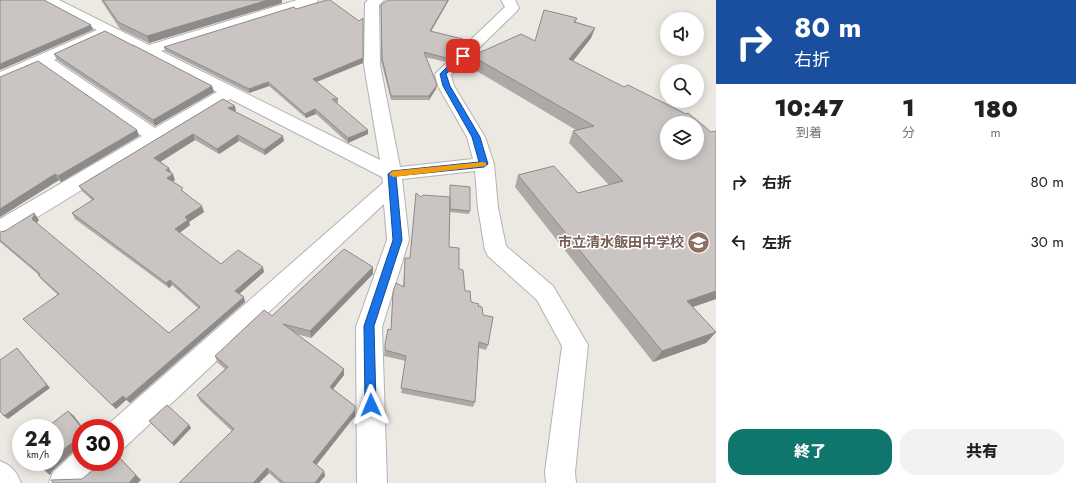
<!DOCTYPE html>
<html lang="ja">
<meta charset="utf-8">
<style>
:root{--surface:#fff;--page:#f2f2f2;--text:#202124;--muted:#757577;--accent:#0f766e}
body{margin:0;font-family:Jost,"Noto Sans JP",sans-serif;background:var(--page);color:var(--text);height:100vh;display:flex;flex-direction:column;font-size:15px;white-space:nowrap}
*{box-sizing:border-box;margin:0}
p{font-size:13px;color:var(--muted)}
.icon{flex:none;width:22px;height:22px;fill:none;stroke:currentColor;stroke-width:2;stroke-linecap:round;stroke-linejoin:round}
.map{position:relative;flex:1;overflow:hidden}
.panel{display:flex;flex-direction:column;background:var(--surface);width:360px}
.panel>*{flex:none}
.hud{background:#1a4fa0;color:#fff;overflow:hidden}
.tools{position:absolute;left:660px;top:12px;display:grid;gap:8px}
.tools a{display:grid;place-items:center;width:44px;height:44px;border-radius:50%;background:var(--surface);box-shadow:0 2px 10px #0003;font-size:20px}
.speed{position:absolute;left:12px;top:419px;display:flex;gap:8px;font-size:20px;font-weight:700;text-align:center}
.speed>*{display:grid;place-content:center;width:52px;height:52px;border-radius:50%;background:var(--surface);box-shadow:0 2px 10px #0003;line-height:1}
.speed small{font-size:10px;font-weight:400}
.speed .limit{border:6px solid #d22;background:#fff;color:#111}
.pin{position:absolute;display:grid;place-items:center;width:34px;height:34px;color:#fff;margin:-17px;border-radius:8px;box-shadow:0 2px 6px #0006}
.me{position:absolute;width:44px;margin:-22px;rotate:359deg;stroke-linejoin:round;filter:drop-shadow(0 0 3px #0008)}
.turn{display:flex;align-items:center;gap:14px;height:84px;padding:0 12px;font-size:18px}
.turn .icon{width:52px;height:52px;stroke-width:2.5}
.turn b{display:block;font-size:28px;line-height:34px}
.eta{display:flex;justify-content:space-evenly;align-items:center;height:68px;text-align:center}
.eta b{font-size:24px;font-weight:800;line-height:28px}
.cta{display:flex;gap:8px;margin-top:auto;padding:8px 12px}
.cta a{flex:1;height:46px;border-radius:16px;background:var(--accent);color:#fff;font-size:16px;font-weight:800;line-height:46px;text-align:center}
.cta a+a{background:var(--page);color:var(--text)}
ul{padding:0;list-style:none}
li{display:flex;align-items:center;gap:12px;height:60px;padding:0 12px}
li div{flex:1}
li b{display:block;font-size:15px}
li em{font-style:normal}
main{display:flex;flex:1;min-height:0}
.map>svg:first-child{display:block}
</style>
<main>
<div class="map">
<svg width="716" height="483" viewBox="0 0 716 483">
<rect width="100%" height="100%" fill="#ece8e2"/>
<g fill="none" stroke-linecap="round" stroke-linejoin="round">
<defs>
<path id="street" d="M42,0H59L149,45L297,0H318L316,3L161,51L380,160L364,65L365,3L368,0H384L379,5L380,65L400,167L473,159L467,137L438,86L435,74L505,7L501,0H515L519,8L517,11L451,75L454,86L485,137L494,164L498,208L506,246L553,286L588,345L575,472L576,483H546L545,472L562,346L537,300L488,256L485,250L478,208L475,171L402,179L409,240L382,327L387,483H357L356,327L387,240L384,204L125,447L115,452V428H104L105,427L383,183L382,177L230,99L8,235L0,237V219L142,136L41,65L0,83V72L97,30L44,3ZM108,35L217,92L155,128L54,60Z
M81,449V462H102L98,473L87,483H49L53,472L76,451Z"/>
<path id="secondary" d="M0,461C12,466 16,471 21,483H0Z"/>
</defs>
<use href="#street" stroke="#b0b4b7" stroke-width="2"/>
<use href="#secondary" stroke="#afb4b7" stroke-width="2"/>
<use href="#street" fill="#fff" fill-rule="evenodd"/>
<use href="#secondary" fill="#fff" fill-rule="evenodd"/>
</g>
<path fill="#aea9a7" d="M101,0H282V3L149,43L120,29Z
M381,5L431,32L462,42L446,62L425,57L436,89L429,100H391L381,61Z
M577,18L576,22L595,28L591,38L573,61L716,299L693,307L716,332L706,343L653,362L515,187L518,175L578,193L609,185L569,143L573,131L576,130L470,67L472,56L535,41Z
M133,46L212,86L214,92L155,126L57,60L54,54Z
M164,47L363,63L317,82L338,99V103H337L368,134L348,143L316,114L306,118L269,86L249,93L165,51Z
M0,77L139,136L61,182L59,180L0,217Z
M223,99L235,112L284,141L265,155L239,141L219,154L195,140L160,162L169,168L175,180L173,181L204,212L189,222L190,225L179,233L221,264L264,272L239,294L245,302L130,403L126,400L116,409L23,319L58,295L42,280L38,275H39L0,242V232L39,220L36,223L169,333L198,308L172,285L169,288L75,219L72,213L92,200L82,191L79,186Z
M450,185L470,211L469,214L450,212L449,247L459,269L465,291L471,302L478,306L483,315L488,345L486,350L478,348L475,402L473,407L401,393L406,361L384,356L385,344L391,330L403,287L405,258H410L421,197H450Z
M373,267V274L311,338L296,334L344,369V375L333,389L355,406V416L316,465L324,471L325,476L319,483H280L269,473L259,483H179L232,431L200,401L197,395L225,369L217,362L215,356L272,316Z
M68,411L74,416L83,428H81V459L76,455L77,449L75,450L52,471L50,475L44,470Z
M149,421L189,425L191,428L174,446Z"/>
<path fill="#8d8a88" d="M268,0H282V3L149,43L147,36Z
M448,0H449L429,35L430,31Z
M363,18V63L313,83V79Z
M91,25L93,30L0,70V64Z
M595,28L591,38L566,70L569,59Z
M463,39L462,42L446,62V58Z
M268,82L269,86L249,93V89Z
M437,85L436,89L429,100V96Z
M212,86L214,92L155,126L153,120Z
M235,106L236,111L229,114L228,108Z
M315,109L316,114L306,118L305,114Z
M137,130L139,136L61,182L58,176Z
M368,130V134L348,143V138Z
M193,134L195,140L157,164L154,158Z
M238,135L239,141L219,154L217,149Z
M283,136L284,141L265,155L264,150Z
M169,168L171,174L166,170Z
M55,174L59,180L0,217V209Z
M173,174L175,180L169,183L167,178Z
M202,206L204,212L189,222L190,225L177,235L175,229L185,217Z
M35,214L39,220L35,225L32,219Z
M263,267L264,272L237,296L235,291Z
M373,267V274L311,338L310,331Z
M170,280L172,285L169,288L166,283Z
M716,291V299L678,312L687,301Z
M244,297L245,302L130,403L126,399Z
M716,332L706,343L653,362L662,351Z
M17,348L50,388L8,419L4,416Z
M344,369V375L330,393V387Z
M123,396L126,400L116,409L112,405Z
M355,410V416L314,468L313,462Z
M68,411L74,416L83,428H82Z
M189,425L191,428L174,446L172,443Z
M74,442L80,448L75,450L52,471L50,475L44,470L45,466L50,462H55V457L69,445Z
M115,453L141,480L138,483H129Z
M267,468L269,473L259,483H253Z
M324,471L325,476L319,483H315Z"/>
<path fill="#cac5c2" stroke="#8d8a88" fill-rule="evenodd" d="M0,0H44L91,25L0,64Z
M103,0H268L147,36L118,22Z
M327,0H330L359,21L363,18V58L313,79L338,99H332L368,130L348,138L315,109L305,114L268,82L249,89L164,47L294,7L296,9Z
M388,0H448L430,31L463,39L446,58L424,52L437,85L429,96H391L382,58L381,5Z
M544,10L577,18L574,22L595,28L569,59L624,87L628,85L686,114L688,113L711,132L716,131V291L687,301L716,332L662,351L518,175L554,166L578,193L623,181L573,131L594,126L472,56L521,34L535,41ZM667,123H697V153H667Z
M105,31L134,46L133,45L212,86L153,120L54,54Z
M38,61L137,130L58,176L55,174L0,209V77Z
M223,99L235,106L228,108L283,136L264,150L238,135L217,149L193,134L154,158L169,168L166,170L173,174L167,178L183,188L181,190L202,206L185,217L188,220L175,229L221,264L238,250L263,267L235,291L244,297L126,399L123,396L112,405L23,319L59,294L38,275L40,274L0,240V232L5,231L34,213L35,214L32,219L169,333L200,307L170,280L166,283L72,213L94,199L79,186Z
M450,185L470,187V211L450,209Z
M416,193L421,197L423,195L450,197L449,247L459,248V269L463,270L465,291H470L471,302L479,304L478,306L482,307L483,315L493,317L488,345L479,342L475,402L401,388L406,356L385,350V344L388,329L391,330L393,292L396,283L404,287L405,258H410Z
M344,249L373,267L310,331L283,324L344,369L330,387L355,406V410L313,462L324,471L315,483H284L267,468L253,483H179L234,429L197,395L228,367L215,356L264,310L272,316Z
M17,348L47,385L4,416L0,411V360Z
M167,405L189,425L172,443L149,421Z
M68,411L82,428H81V456L76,455L77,444L74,442L69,445L55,457V428H46Z
M115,453L136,475L129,483H53L51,480L82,479L94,469L96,462H115Z
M38,462H50L45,466L44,470Z"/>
<path fill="#1a73e8" stroke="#114b97" d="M460,54L466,56L446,74L450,86L480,137L488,164L484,167L396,176L402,240L374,326L376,405L375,409L371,410L367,409L365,405L364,326L393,240L388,174L392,171L479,162L472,137L443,86L440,74Z"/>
<path fill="#f59e0b" d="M483,162L486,163V166L393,177L389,174L393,171Z"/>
<defs>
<symbol id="school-disc" viewBox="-11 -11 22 22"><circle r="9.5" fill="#8d6e63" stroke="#fff"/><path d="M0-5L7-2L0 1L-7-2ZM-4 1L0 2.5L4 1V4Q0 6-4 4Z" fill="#fff"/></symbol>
</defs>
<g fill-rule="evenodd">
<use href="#school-disc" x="686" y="230" width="25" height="25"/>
</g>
<g text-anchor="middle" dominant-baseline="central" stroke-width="3" stroke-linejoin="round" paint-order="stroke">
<g font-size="14" font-weight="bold" fill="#785e54" stroke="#fff" text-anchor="end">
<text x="684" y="242">市立清水飯田中学校</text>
</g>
</g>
</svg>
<div class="tools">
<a><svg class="icon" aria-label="sound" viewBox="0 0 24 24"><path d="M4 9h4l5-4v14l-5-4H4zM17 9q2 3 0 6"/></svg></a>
<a><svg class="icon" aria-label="search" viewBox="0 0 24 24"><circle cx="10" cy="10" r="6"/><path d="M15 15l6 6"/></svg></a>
<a><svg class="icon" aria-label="layers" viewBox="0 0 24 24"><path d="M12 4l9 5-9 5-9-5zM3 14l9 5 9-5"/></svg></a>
</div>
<div class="speed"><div>24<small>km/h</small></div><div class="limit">30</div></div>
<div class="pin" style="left:463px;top:56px;background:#d93025"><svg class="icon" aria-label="arrive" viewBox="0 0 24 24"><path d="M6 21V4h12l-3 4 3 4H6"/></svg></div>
<svg class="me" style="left:371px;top:405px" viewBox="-20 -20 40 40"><path d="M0-17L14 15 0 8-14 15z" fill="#1a73e8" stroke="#fff" stroke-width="4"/></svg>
</div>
<section class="panel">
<div class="hud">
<div class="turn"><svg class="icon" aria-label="right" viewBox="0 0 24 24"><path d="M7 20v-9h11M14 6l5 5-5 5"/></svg><div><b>80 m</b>右折</div></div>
</div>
<div class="eta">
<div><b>10:47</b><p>到着</p></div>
<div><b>1</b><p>分</p></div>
<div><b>180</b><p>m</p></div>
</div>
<ul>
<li><svg class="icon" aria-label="right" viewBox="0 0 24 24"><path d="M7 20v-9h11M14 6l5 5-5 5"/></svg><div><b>右折</b></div><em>80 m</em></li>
<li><svg class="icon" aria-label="left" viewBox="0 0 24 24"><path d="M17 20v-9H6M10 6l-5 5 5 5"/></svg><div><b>左折</b></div><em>30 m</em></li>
</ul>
<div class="cta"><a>終了</a><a>共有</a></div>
</section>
</main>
